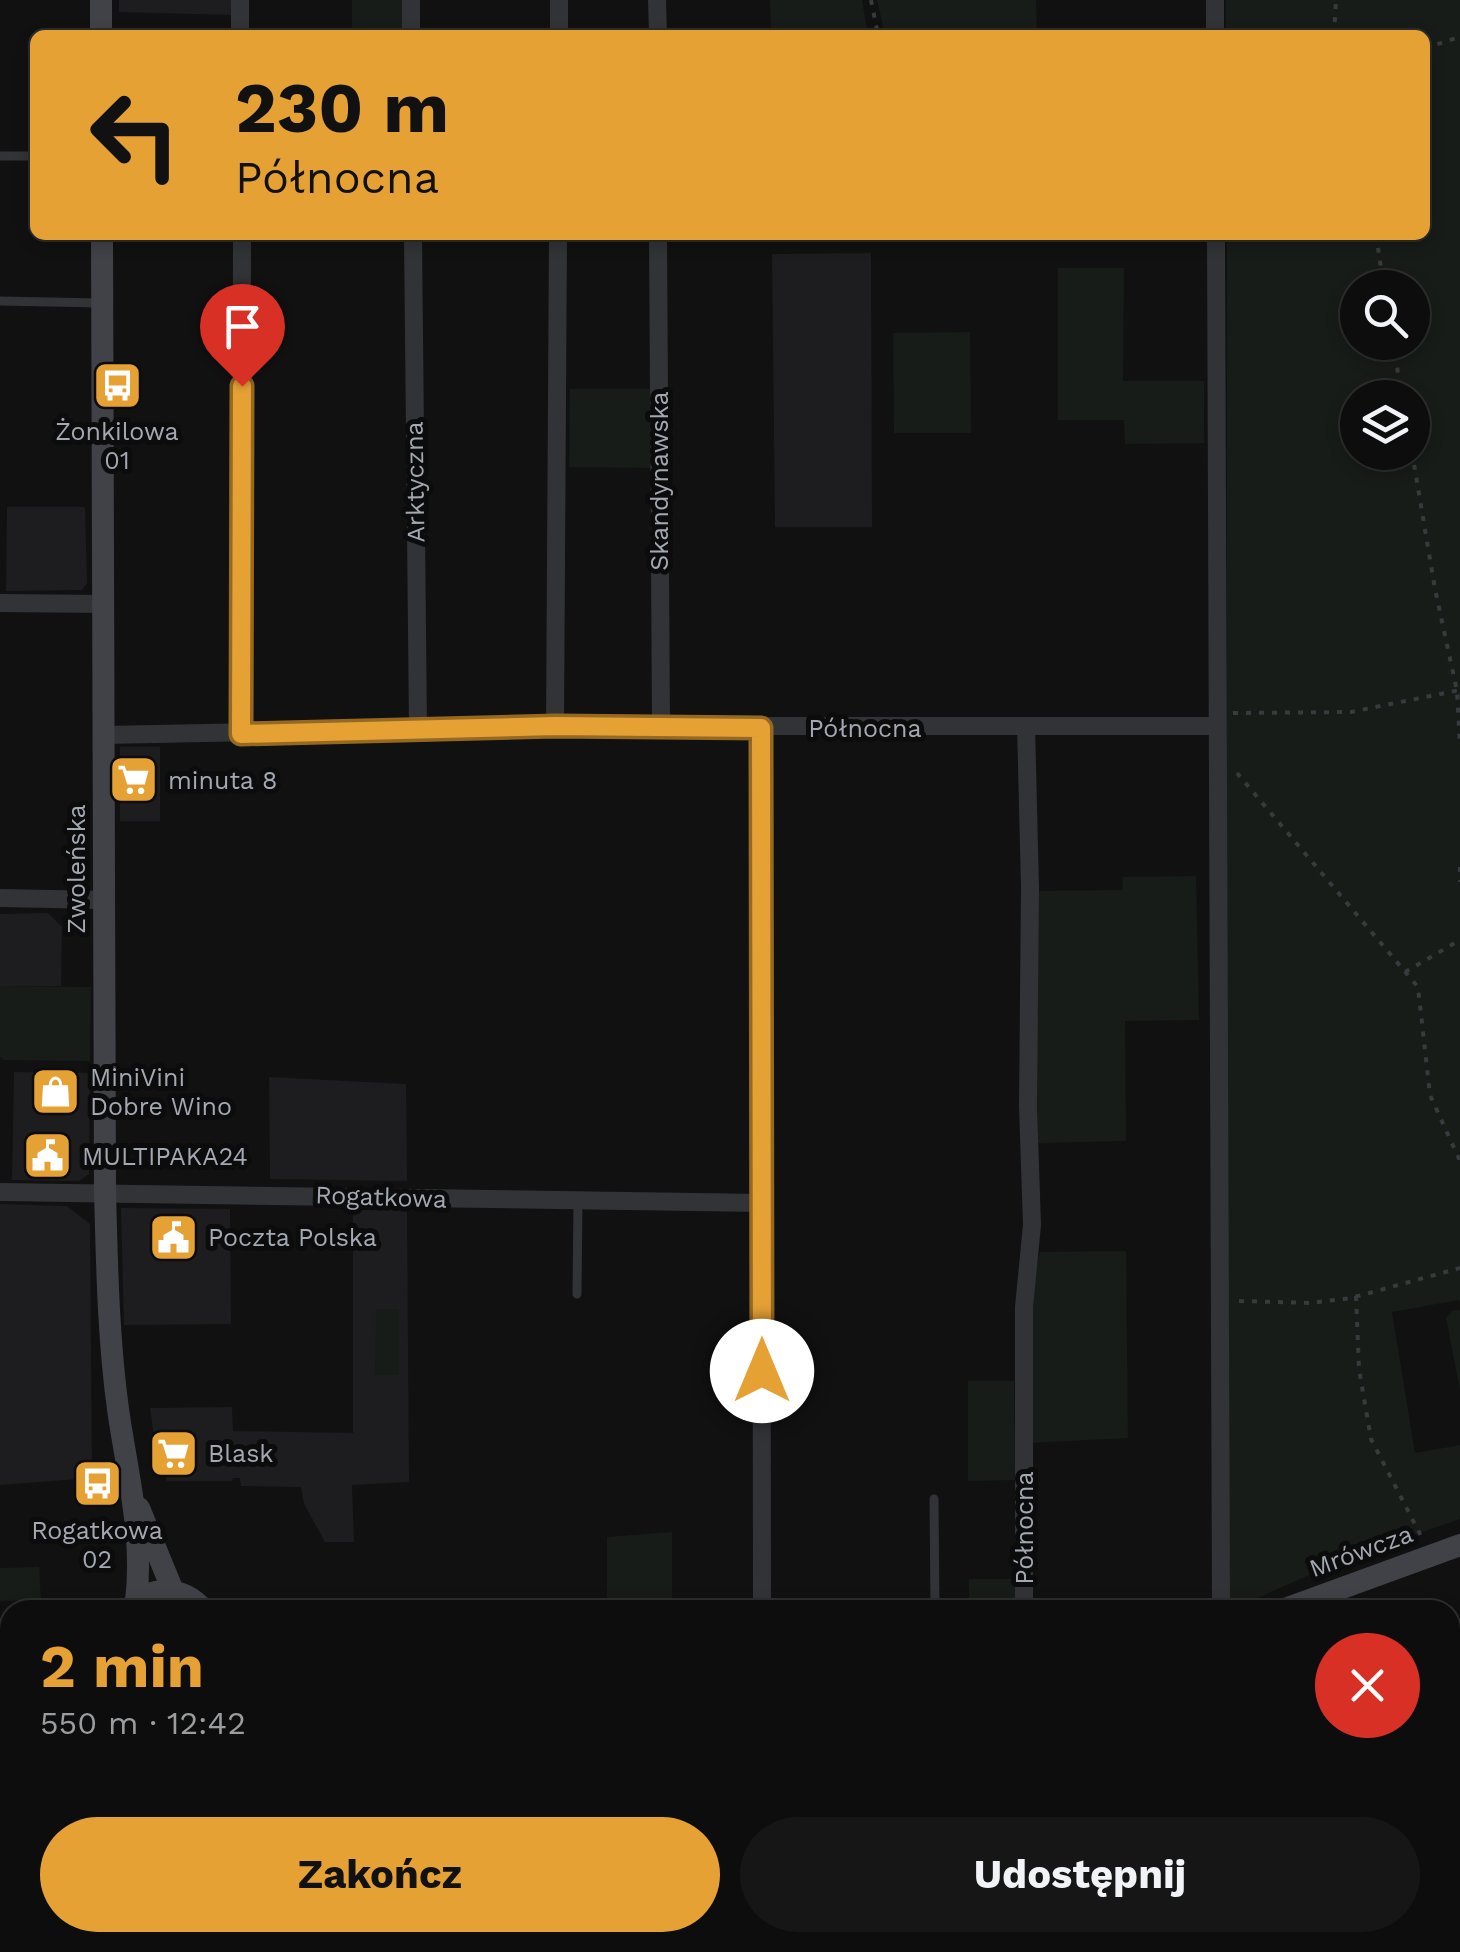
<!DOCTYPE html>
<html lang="pl">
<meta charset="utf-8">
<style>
:root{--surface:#0d0d0e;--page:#161617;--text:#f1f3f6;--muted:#9a9c9e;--line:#2d2d2e;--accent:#e6a135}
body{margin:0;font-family:"Work Sans",sans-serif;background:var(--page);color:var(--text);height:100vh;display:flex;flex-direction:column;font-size:38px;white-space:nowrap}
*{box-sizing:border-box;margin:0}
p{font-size:32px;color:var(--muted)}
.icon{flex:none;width:55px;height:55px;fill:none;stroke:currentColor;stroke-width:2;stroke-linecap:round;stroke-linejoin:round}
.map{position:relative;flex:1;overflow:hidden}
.details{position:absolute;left:0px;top:1600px;width:1460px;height:352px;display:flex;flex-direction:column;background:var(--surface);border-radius:30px 30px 0 0;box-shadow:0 5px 15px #0003,0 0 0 2px var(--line)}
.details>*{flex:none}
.top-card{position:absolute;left:30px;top:30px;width:1400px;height:210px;border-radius:15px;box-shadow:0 5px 15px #0003,0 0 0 2px var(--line);background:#e6a135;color:#111;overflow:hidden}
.tools{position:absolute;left:1340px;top:270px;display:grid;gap:20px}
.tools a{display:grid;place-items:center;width:90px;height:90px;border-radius:50%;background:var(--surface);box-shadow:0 5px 15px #0003,0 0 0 2px var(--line);font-size:50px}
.pin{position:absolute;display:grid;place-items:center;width:85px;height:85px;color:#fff;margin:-102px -42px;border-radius:50% 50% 50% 0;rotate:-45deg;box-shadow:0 0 10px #0007}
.pin .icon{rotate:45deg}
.me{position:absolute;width:110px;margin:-55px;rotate:0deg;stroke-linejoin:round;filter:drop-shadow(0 0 8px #0008)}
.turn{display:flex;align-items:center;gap:35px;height:210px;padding:0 40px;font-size:45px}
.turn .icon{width:130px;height:130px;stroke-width:2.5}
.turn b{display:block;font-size:70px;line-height:85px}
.round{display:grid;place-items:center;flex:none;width:105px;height:105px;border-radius:52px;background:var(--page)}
.headline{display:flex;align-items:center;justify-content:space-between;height:170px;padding:0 40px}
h1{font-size:60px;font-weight:700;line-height:75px;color:var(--accent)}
.primary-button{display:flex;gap:20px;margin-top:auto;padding:20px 40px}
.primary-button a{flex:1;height:115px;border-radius:60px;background:var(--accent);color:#111;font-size:40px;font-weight:700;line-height:115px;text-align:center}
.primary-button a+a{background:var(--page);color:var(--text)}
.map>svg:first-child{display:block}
</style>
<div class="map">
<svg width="1460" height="1952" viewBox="0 0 1460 1952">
<rect width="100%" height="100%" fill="#111112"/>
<path fill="#1d1d1f" d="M119,0H234V15L119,12Z
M871,253L872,527H775L772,254Z
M7,507H85L87,583L82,590L6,591Z
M120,747H160V821H120Z
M48,913L62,927L61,986H0V914Z
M14,1072L90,1073L89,1174L79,1181L12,1180Z
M269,1077L406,1084L407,1181L270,1179Z
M0,1204L67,1206L90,1224L92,1478L0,1485Z
M121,1208L230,1209L231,1324L124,1325Z
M353,1209L407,1210L409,1482L352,1485L354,1542H325L304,1504L301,1487L241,1486L240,1478H233L232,1481H167L155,1444L150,1408L232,1407L233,1431L353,1433Z"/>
<path fill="#171c18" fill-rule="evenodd" d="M352,0H406V35H352Z
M770,0H862L868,35H771Z
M877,0H1036L1037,35H885Z
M1226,0H1460V1304L1459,1300L1392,1312L1415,1453L1460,1445V1519L1348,1558L1232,1609L1227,1606V235H1425V35H1226ZM1358,288H1412V342H1358ZM1358,398H1412V452H1358Z
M1058,268H1124L1123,381H1204V443L1125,444L1124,420H1058Z
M970,332L971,433H894L893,333Z
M570,389H653V468L569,467Z
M1196,876L1199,1020L1125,1021L1126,1141L1038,1143L1034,891L1122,890L1123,877Z
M0,986L91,987L90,1061L4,1060L0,1056Z
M1126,1251L1128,1438L1028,1443L1031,1282L1040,1252Z
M376,1309H399V1375H375Z
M1460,1310V1390L1446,1318L1452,1311Z
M968,1381H1014L1015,1480L968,1481Z
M672,1532V1610H607V1537Z
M39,1567L41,1600L0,1601V1568Z
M969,1579H1016V1610H969Z
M0,1864H10V1942L69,1943L70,1952H0Z
M610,1943H793L794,1952H616Z"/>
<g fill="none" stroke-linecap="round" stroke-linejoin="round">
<path stroke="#383a3e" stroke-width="4" stroke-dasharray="5 8" stroke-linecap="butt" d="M871,0L878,35
M1334,35L1336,0
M1425,48L1460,37
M1376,235L1384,288
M1393,342L1402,398
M1412,452L1435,589L1457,691L1460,746
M1233,713L1351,712L1460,690
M1237,773L1418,987L1430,1095L1460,1161
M1460,867V882
M1405,972L1460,940
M1356,1296L1359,1369L1371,1439L1422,1538
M1239,1301L1310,1303L1351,1298L1460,1268
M74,1942L75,1952"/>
<path stroke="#323337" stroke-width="9" d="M0,156H35
M0,301L100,303
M577,1294L578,1201
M934,1499L935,1610
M161,1942L162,1952
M217,1952L218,1942"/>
<path stroke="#323337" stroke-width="18" d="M240,0V35
M411,0V35
M657,0L658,35
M1215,0V35
M559,35V0
M413,235L418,729
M658,235L661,727
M1216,235L1221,1610
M0,603L103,604
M555,726L558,235
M761,727L762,1610
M241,734L242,235
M104,735L555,726H1218
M0,898L104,900
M0,1192L762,1203
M1024,1610V1307L1032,1225L1028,1106L1030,887L1026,726"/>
<path stroke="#404247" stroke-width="22" d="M101,0V35
M102,235L105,1191C107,1264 108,1336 118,1409C127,1473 144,1536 136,1601
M139,1508L173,1591
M130,1608C151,1584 183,1586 204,1610
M1282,1610L1460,1545
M0,1757H10
M1450,1802L1460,1799
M106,1942L109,1952
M124,1942L126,1952
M283,1942L288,1952
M314,1942L318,1952
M857,1952L892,1942
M1426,1952L1460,1943"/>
<defs>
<path id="rail" d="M1450,1866L1460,1863
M1074,1952L1111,1942
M1119,1952L1155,1942"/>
</defs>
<use href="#rail" stroke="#45474c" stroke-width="9"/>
<use href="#rail" stroke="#0c0c0d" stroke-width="5" stroke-dasharray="15" stroke-linecap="butt"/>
</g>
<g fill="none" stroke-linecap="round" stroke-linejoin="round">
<defs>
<path id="route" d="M242,386L241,734L555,726L761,728L762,1371"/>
</defs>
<use href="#route" stroke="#966922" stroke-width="25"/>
<use href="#route" stroke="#e6a135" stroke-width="18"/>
</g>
<defs>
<symbol id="bus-square" viewBox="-11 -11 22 22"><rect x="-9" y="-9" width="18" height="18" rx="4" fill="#e6a135" stroke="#0c0c0d"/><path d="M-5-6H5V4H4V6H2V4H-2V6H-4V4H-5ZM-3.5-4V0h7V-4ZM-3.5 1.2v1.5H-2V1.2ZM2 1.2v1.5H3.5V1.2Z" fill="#fff"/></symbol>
<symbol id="supermarket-square" viewBox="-11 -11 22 22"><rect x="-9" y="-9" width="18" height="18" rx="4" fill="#e6a135" stroke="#0c0c0d"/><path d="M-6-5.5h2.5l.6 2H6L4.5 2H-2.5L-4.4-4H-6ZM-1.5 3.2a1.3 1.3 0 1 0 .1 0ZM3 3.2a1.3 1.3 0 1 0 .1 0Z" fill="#fff"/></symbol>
<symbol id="shop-square" viewBox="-11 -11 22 22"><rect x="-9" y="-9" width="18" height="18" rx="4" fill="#e6a135" stroke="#0c0c0d"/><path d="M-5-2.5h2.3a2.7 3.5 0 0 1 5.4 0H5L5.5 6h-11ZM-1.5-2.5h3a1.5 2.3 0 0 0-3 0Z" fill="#fff"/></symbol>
<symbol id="civic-square" viewBox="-11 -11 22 22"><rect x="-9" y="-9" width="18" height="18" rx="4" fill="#e6a135" stroke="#0c0c0d"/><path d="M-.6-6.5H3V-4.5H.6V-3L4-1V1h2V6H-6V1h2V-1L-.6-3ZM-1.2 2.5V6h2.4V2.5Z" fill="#fff"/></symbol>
</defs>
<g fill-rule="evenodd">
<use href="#bus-square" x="90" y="358" width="55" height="55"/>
<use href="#supermarket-square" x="106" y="752" width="55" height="55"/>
<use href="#shop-square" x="28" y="1064" width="55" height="55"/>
<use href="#civic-square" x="20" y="1128" width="55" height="55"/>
<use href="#civic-square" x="146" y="1210" width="55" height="55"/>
<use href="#supermarket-square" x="146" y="1426" width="55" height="55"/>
<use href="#bus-square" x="70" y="1456" width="55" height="55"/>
</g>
<g text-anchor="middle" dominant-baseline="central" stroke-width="10" stroke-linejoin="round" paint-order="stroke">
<g font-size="25" fill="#a3a8b2" stroke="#0c0c0d" text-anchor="start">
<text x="117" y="431" text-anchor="middle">Żonkilowa<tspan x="117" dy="29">01</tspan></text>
<text x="168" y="780">minuta 8</text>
<text x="90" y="1077">MiniVini<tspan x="90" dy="29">Dobre Wino</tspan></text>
<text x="82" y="1156">MULTIPAKA24</text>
<text x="208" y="1237">Poczta Polska</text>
<text x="208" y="1453">Blask</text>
<text x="97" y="1530" text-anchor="middle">Rogatkowa<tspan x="97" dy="29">02</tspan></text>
</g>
<g font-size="25" fill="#a3a8b2" stroke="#0c0c0d">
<text transform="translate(659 481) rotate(-90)">Skandynawska</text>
<text transform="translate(415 482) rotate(-91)">Arktyczna</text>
<text x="865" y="728">Północna</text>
<text transform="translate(76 869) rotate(-90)">Zwoleńska</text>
<text transform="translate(381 1197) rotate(2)">Rogatkowa</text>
<text transform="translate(1024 1528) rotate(-90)">Północna</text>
<text transform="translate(1361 1551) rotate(-20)">Mrówcza</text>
</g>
</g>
</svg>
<div class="tools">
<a><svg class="icon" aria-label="search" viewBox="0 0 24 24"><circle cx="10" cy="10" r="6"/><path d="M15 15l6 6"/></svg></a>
<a><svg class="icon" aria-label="layers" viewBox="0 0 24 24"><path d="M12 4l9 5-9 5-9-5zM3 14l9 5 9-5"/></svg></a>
</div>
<div class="pin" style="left:242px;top:386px;background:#d93025"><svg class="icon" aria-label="arrive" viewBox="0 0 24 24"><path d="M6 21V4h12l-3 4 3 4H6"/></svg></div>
<svg class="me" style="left:762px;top:1371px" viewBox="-20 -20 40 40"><circle r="19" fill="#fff"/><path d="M0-13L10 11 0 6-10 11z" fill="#e6a135"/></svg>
<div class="top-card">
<div class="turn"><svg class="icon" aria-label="left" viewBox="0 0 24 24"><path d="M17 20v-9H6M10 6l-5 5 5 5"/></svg><div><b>230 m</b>Północna</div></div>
</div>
<section class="details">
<div class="headline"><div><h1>2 min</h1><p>550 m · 12:42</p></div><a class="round" style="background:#d93025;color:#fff"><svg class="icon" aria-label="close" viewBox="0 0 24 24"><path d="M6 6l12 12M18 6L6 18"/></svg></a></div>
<div class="primary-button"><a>Zakończ</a><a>Udostępnij</a></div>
</section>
</div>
